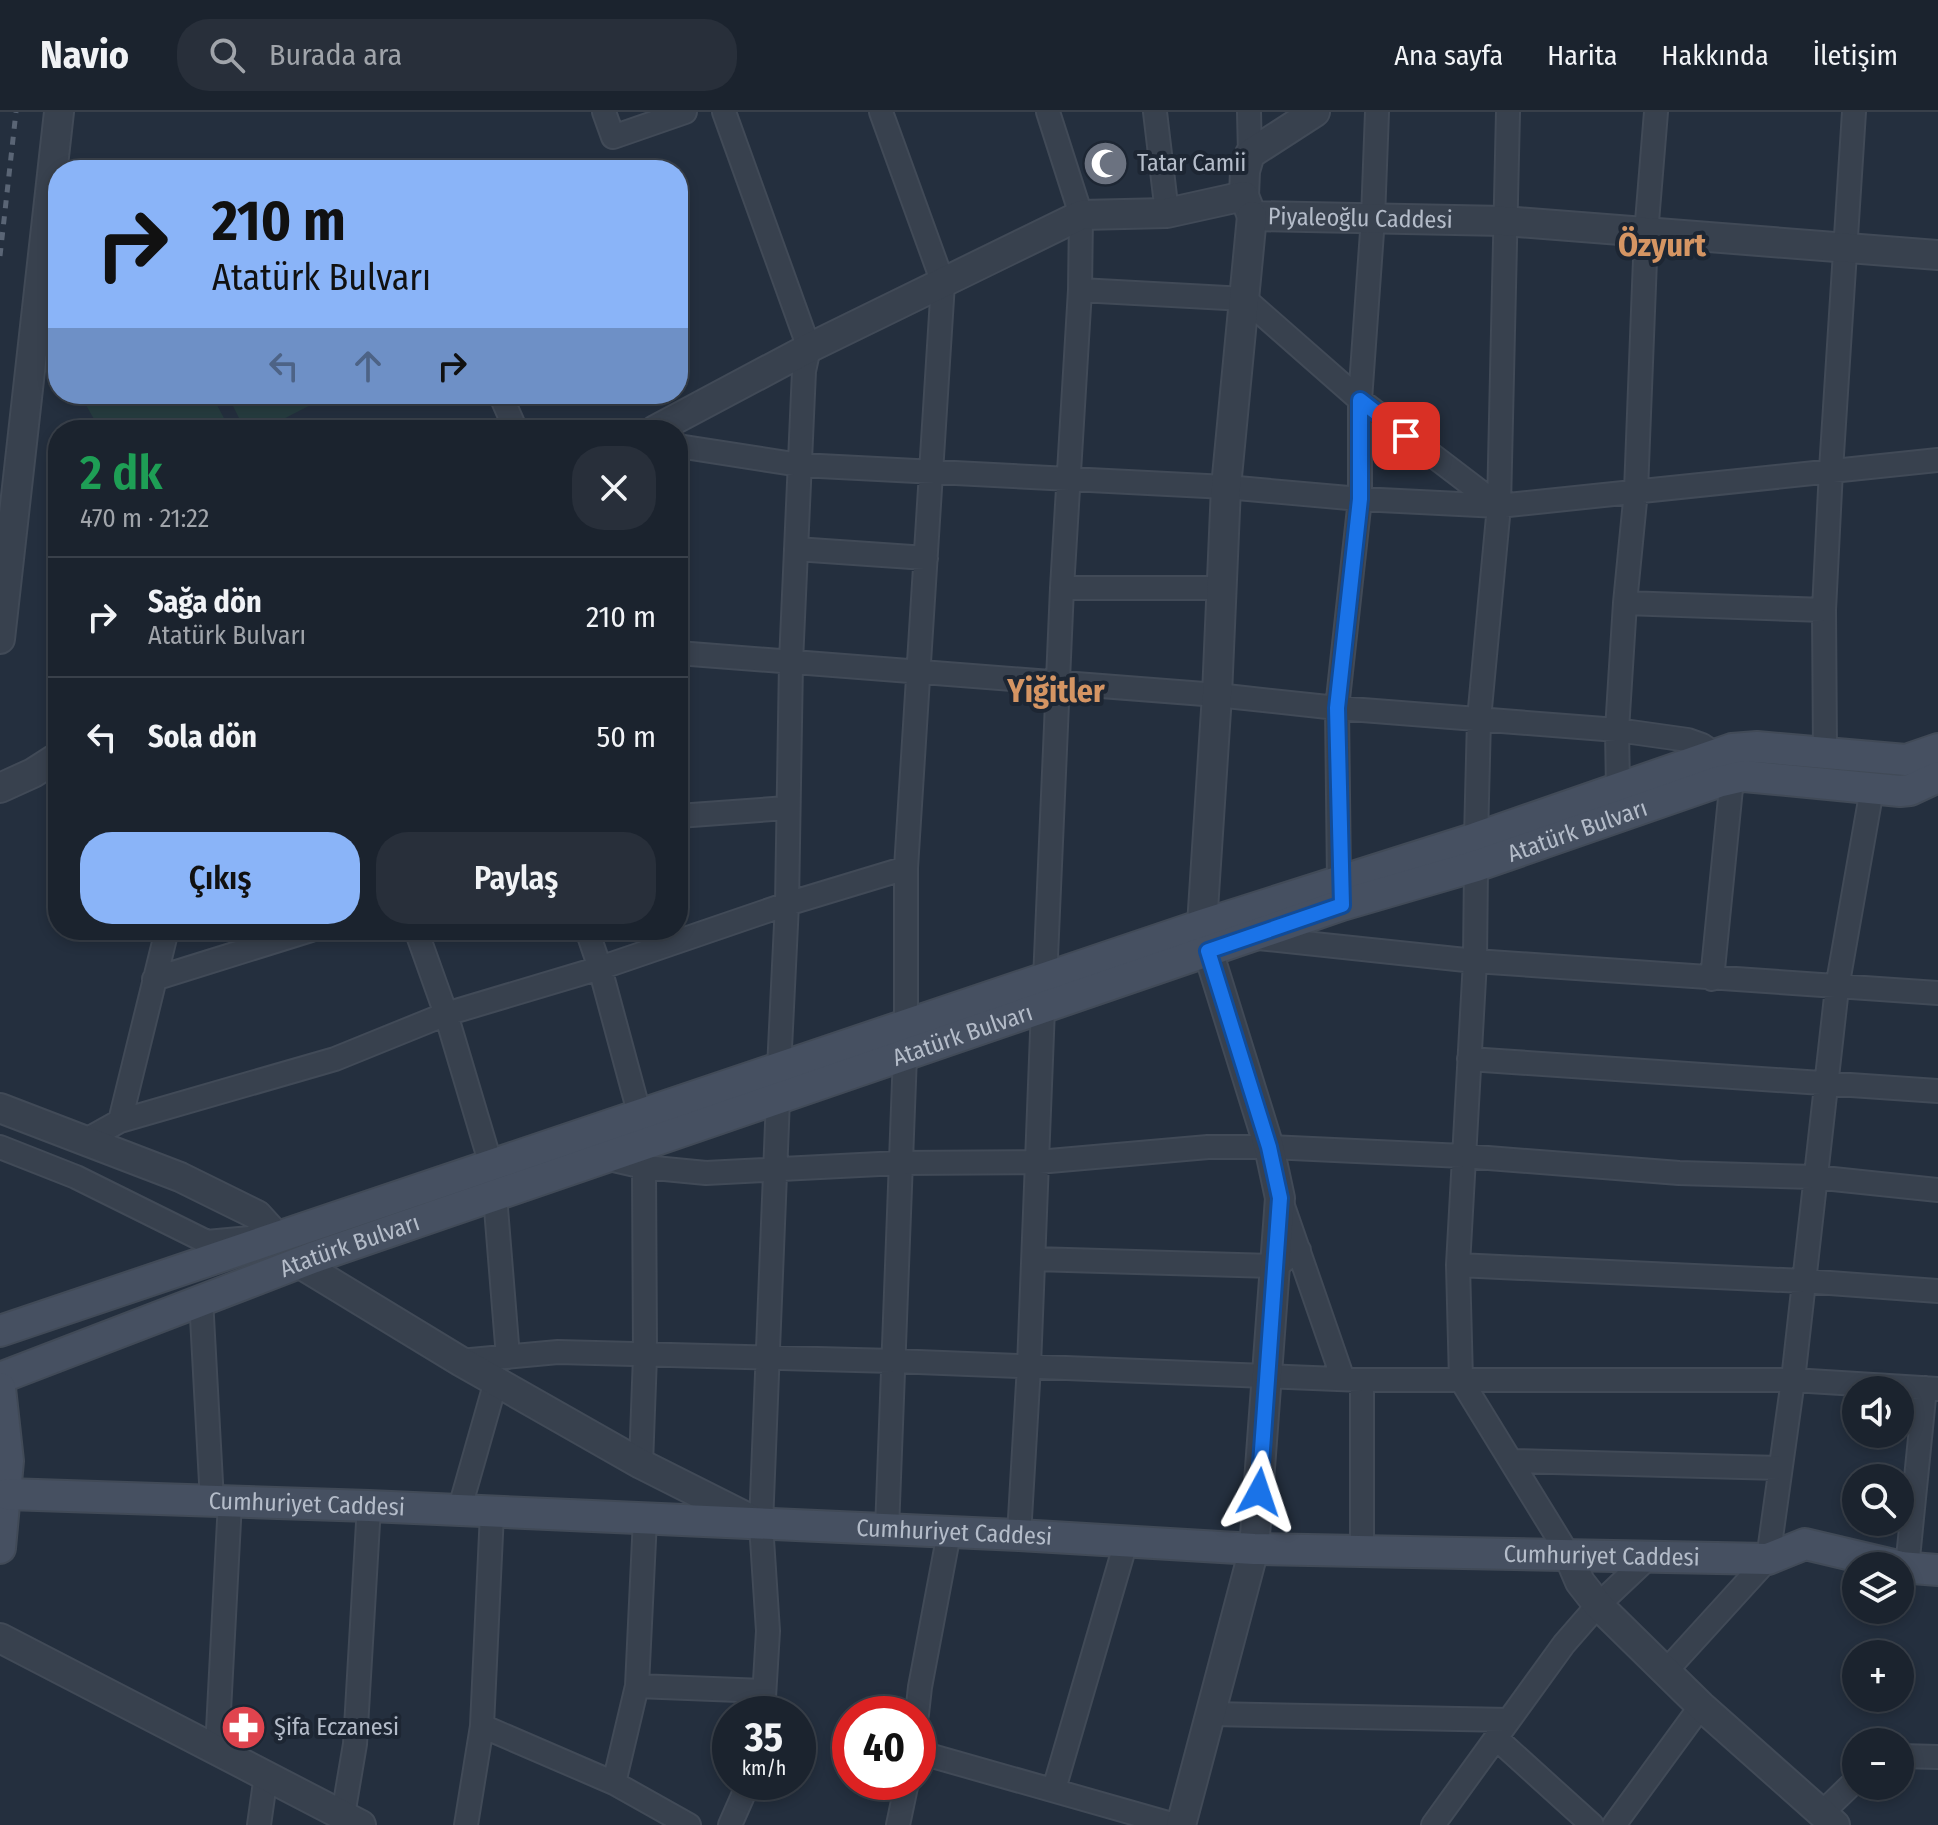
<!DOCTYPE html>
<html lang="tr">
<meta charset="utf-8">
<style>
:root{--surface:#1b232e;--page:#282f3a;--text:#f1f3f6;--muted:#a0a4aa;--line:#39404a;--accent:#8ab4f8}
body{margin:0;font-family:"Fira Sans Condensed",sans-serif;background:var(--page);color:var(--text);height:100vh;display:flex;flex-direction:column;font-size:30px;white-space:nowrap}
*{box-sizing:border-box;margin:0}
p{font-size:26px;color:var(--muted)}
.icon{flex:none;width:44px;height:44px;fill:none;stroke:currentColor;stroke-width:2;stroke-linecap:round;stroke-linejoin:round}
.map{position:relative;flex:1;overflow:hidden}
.panel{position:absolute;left:48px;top:308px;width:640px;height:520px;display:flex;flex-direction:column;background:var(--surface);border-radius:32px;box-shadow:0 4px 12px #0003,0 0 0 2px var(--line)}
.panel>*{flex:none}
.hud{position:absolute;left:48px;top:48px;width:640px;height:244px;border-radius:32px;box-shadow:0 4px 12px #0003,0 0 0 2px var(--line);background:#8ab4f8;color:#111;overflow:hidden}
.fabs{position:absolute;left:1842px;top:1264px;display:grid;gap:16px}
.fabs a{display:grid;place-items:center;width:72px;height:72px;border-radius:50%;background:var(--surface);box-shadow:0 4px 12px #0003,0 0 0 2px var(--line);font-size:40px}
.speed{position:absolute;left:712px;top:1584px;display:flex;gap:16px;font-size:40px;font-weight:700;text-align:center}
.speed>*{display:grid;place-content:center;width:104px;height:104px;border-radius:50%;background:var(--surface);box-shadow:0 4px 12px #0003,0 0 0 2px var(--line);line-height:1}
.speed small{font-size:20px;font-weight:400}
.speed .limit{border:12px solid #d22;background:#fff;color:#111}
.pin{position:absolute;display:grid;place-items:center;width:68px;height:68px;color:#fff;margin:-34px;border-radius:16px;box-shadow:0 4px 12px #0006}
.me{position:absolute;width:88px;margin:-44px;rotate:5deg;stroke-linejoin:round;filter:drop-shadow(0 0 6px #0008)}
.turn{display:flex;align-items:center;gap:28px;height:168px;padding:0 32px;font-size:36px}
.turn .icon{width:104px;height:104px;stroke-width:2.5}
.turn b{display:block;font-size:56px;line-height:68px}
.lanes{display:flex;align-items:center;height:76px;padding:0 32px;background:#0003;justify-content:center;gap:40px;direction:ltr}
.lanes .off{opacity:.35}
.round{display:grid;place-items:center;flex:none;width:84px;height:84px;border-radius:32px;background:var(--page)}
.overview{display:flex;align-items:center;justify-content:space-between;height:136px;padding:0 32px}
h1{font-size:48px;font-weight:600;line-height:60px;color:#1e9e55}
.action{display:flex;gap:16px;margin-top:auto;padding:16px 32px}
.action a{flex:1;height:92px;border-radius:32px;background:var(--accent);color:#111;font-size:32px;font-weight:600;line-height:92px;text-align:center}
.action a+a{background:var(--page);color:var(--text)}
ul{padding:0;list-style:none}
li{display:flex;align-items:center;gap:24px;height:120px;padding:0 32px;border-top:2px solid var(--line)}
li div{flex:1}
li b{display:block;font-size:30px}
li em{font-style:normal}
header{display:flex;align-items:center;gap:48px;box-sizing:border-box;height:112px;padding:0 40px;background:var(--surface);border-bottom:2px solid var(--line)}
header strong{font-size:38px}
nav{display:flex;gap:44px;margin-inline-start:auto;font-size:28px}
.search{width:560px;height:72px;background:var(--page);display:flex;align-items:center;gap:20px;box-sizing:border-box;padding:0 28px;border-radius:32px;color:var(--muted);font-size:30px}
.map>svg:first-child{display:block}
</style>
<header>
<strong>Navio</strong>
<div class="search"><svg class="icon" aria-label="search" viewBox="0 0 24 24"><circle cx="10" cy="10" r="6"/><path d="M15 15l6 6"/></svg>Burada ara</div>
<nav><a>Ana sayfa</a><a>Harita</a><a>Hakkında</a><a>İletişim</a></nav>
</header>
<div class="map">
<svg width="1938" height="1713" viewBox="0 0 1938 1713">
<rect width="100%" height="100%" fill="#242f3e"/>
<path fill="#263c3f" d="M107,282H211L224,306L201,318H100L86,293Z
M227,282H332L262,318H245Z"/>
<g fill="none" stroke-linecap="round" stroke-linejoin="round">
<defs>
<path id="minor" d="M604,0L613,25L685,0
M724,0L809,236L804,259L791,550L787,792L779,957
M881,0L943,171L906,756V914
M1048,0L1081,103L1080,178L1062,476
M1155,0L1167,101
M1249,0L1250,42
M1080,178L1245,187L1360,288L1499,394
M500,282L516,318
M678,334L800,353L1226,375L1360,387L1499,394L1938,348
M796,437L926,446
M1625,491L1824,498
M678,541L1217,583L1337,596L1617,618L1688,628L1702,633L1717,643
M1825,642L1824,498L1831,358L1854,0
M1618,677L1617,618L1625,491L1636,379L1646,122L1656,0
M678,704L787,696
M1476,726L1479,607L1499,394L1508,0
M1476,754L1475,849L1458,1153L1461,1268L1568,1442
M1339,769L1337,596L1360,387V288L1373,106L1377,0
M416,818L446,902L491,1053
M587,818L600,856L640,1004
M1258,826L1475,849L1938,881
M154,867L311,818
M1712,867L1732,666
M1045,868L1062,476H1221
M1469,947L1938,979
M120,1009L335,947L446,902L600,856L787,792L906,756
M86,1028L120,1009L167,818
M0,1035L76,1065L207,1130L250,1126
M605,1046L644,1055L706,1061L899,1051L1038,1050L1208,1035H1269L1463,1044L1679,1061L1814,1065L1938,1078
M495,1084L508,1245
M1282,1091L1343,1267
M1034,1147L1276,1154L1299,1138
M1458,1153L1803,1169L1938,1179
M201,1187L212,1389
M460,1249L558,1240L893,1249L1362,1268H1793L1938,1277
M1512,1349L1780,1356
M641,1352L645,1244L644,1055
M459,1399L496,1269
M887,1418L905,943
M1019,1423L1029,1254L1043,896
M1362,1438V1268
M1907,1456L1925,1276
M1666,1559L1768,1447L1793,1268L1837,876L1872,677
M637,1574L764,1579
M763,1602L768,1519L761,1412L778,987
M917,1602L920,1575L949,1421
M1211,1602L1509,1608
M482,1614L614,1671L689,1713
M1496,1626L1592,1713
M217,1637L230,1390
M918,1640L1175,1713
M1900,1644L1938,1645
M614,1671L637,1574L645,1407
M1054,1677L1126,1430
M1822,1701L1856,1668
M343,1703L355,1632L369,1394
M259,1713L266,1663
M466,1713L482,1614L492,1401
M730,1713L749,1670
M898,1713L907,1670
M1433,1713L1564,1532L1598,1493L1651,1443
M1614,1713L1701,1594"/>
<g id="tertiary">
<path d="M1244,84L1245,59L1250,42L1315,0"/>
<path id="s1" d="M655,318L809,236L1081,103L1167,101L1244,84L1252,104L1504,109L1938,143"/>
<path d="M0,527L59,0"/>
<path d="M0,676L33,661L58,645"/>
<path d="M1202,813L1217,583L1226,375L1252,104"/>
<path d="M0,996L180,1065L257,1103L277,1125"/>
<path d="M299,1151L460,1249L641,1352L760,1412"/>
<path d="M1568,1442L1580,1470L1598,1493L1701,1594L1835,1713"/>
<path d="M0,1526L361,1713"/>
<path d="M1181,1713L1254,1437L1280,1086L1269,1035L1208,839"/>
</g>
<g id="secondary">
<path d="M0,1219L1202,813L1476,726L1732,637L1757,635L1906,648L1938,637"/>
<path id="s2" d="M0,1266L312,1146L1342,793L1476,754L1718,670L1744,664L1900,679L1910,678L1938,665"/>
<path d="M0,1276L8,1349L0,1436"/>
<path id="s3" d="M7,1382L369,1394L1019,1423L1254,1437L1768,1447L1805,1432L1898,1454"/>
<path d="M1900,1455L1938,1458"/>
</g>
</defs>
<use href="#minor" stroke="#414a57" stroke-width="26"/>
<use href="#tertiary" stroke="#414a57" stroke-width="32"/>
<use href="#secondary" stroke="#414a57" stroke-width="34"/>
<use href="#minor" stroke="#38414e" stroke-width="22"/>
<use href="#tertiary" stroke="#38414e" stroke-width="28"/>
<use href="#secondary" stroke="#465061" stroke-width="30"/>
<path stroke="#5a6575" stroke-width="5" stroke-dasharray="8 8" stroke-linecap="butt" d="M0,144L16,0"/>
</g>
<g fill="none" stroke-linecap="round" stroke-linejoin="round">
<defs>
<path id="route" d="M1259,1380L1280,1086L1269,1035L1208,839L1342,793L1337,596L1360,387V288L1406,324"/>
</defs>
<use href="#route" stroke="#114b97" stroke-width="20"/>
<use href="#route" stroke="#1a73e8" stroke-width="14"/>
</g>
<defs>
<symbol id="mosque-disc" viewBox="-11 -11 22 22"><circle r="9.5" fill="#6b7280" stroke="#1d2633"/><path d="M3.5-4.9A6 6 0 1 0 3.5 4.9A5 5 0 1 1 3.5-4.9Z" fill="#fff"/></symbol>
<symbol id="pharmacy-disc" viewBox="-11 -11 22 22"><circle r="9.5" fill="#e0444e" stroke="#1d2633"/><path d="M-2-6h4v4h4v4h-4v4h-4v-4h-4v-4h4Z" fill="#fff"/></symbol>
</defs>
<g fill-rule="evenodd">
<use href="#mosque-disc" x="1080" y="26" width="51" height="51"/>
<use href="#pharmacy-disc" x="218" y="1590" width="51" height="51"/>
</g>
<g text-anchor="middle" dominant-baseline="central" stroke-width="8" stroke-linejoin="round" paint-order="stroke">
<g font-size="24" fill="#b4bcc9" stroke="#1d2633" text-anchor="start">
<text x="1137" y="51">Tatar Camii</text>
<text x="274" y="1615">Şifa Eczanesi</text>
</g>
<g font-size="24" fill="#b4bcc9" stroke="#1d2633">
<text stroke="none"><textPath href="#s1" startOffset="772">Piyaleoğlu Caddesi</textPath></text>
<text stroke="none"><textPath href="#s2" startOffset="1670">Atatürk Bulvarı</textPath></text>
<text stroke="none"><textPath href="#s2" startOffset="1022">Atatürk Bulvarı</textPath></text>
<text stroke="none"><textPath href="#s2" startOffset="374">Atatürk Bulvarı</textPath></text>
<text stroke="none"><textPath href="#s3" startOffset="300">Cumhuriyet Caddesi</textPath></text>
<text stroke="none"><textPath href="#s3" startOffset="948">Cumhuriyet Caddesi</textPath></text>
<text stroke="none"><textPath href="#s3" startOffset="1596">Cumhuriyet Caddesi</textPath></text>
</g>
<g font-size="32" font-weight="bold" fill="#d59563" stroke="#1d2633">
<text x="1662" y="133">Özyurt</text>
<text x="1056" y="579">Yiğitler</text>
</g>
</g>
</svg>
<div class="fabs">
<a><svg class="icon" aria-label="sound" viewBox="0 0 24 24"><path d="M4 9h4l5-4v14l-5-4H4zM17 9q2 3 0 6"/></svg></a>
<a><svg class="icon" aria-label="search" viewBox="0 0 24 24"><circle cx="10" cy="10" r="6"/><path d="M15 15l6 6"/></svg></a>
<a><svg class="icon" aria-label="layers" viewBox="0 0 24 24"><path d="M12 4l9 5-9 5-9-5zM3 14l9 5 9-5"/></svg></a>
<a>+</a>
<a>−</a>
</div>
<div class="speed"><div>35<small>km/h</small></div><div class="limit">40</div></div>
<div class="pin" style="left:1406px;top:324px;background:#d93025"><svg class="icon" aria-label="arrive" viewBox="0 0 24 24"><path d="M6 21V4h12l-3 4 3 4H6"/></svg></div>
<svg class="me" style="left:1259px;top:1380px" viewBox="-20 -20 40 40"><path d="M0-17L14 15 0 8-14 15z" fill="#1a73e8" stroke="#fff" stroke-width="4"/></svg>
<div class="hud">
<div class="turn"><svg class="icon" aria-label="right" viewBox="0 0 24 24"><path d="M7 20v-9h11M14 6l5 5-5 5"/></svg><div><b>210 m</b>Atatürk Bulvarı</div></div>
<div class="lanes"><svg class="icon off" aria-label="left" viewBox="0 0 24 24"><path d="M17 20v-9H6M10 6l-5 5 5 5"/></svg><svg class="icon off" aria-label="ahead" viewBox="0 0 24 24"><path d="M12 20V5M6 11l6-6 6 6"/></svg><svg class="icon" aria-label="right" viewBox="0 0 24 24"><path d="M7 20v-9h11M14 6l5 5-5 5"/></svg></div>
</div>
<section class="panel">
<div class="overview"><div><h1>2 dk</h1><p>470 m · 21:22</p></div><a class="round"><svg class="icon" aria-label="close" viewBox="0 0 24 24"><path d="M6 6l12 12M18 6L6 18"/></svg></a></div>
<ul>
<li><svg class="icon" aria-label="right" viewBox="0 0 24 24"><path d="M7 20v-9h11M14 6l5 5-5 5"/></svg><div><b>Sağa dön</b><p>Atatürk Bulvarı</p></div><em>210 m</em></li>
<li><svg class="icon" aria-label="left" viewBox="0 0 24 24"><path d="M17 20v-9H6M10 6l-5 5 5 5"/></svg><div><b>Sola dön</b></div><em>50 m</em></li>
</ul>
<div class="action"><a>Çıkış</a><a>Paylaş</a></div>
</section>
</div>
